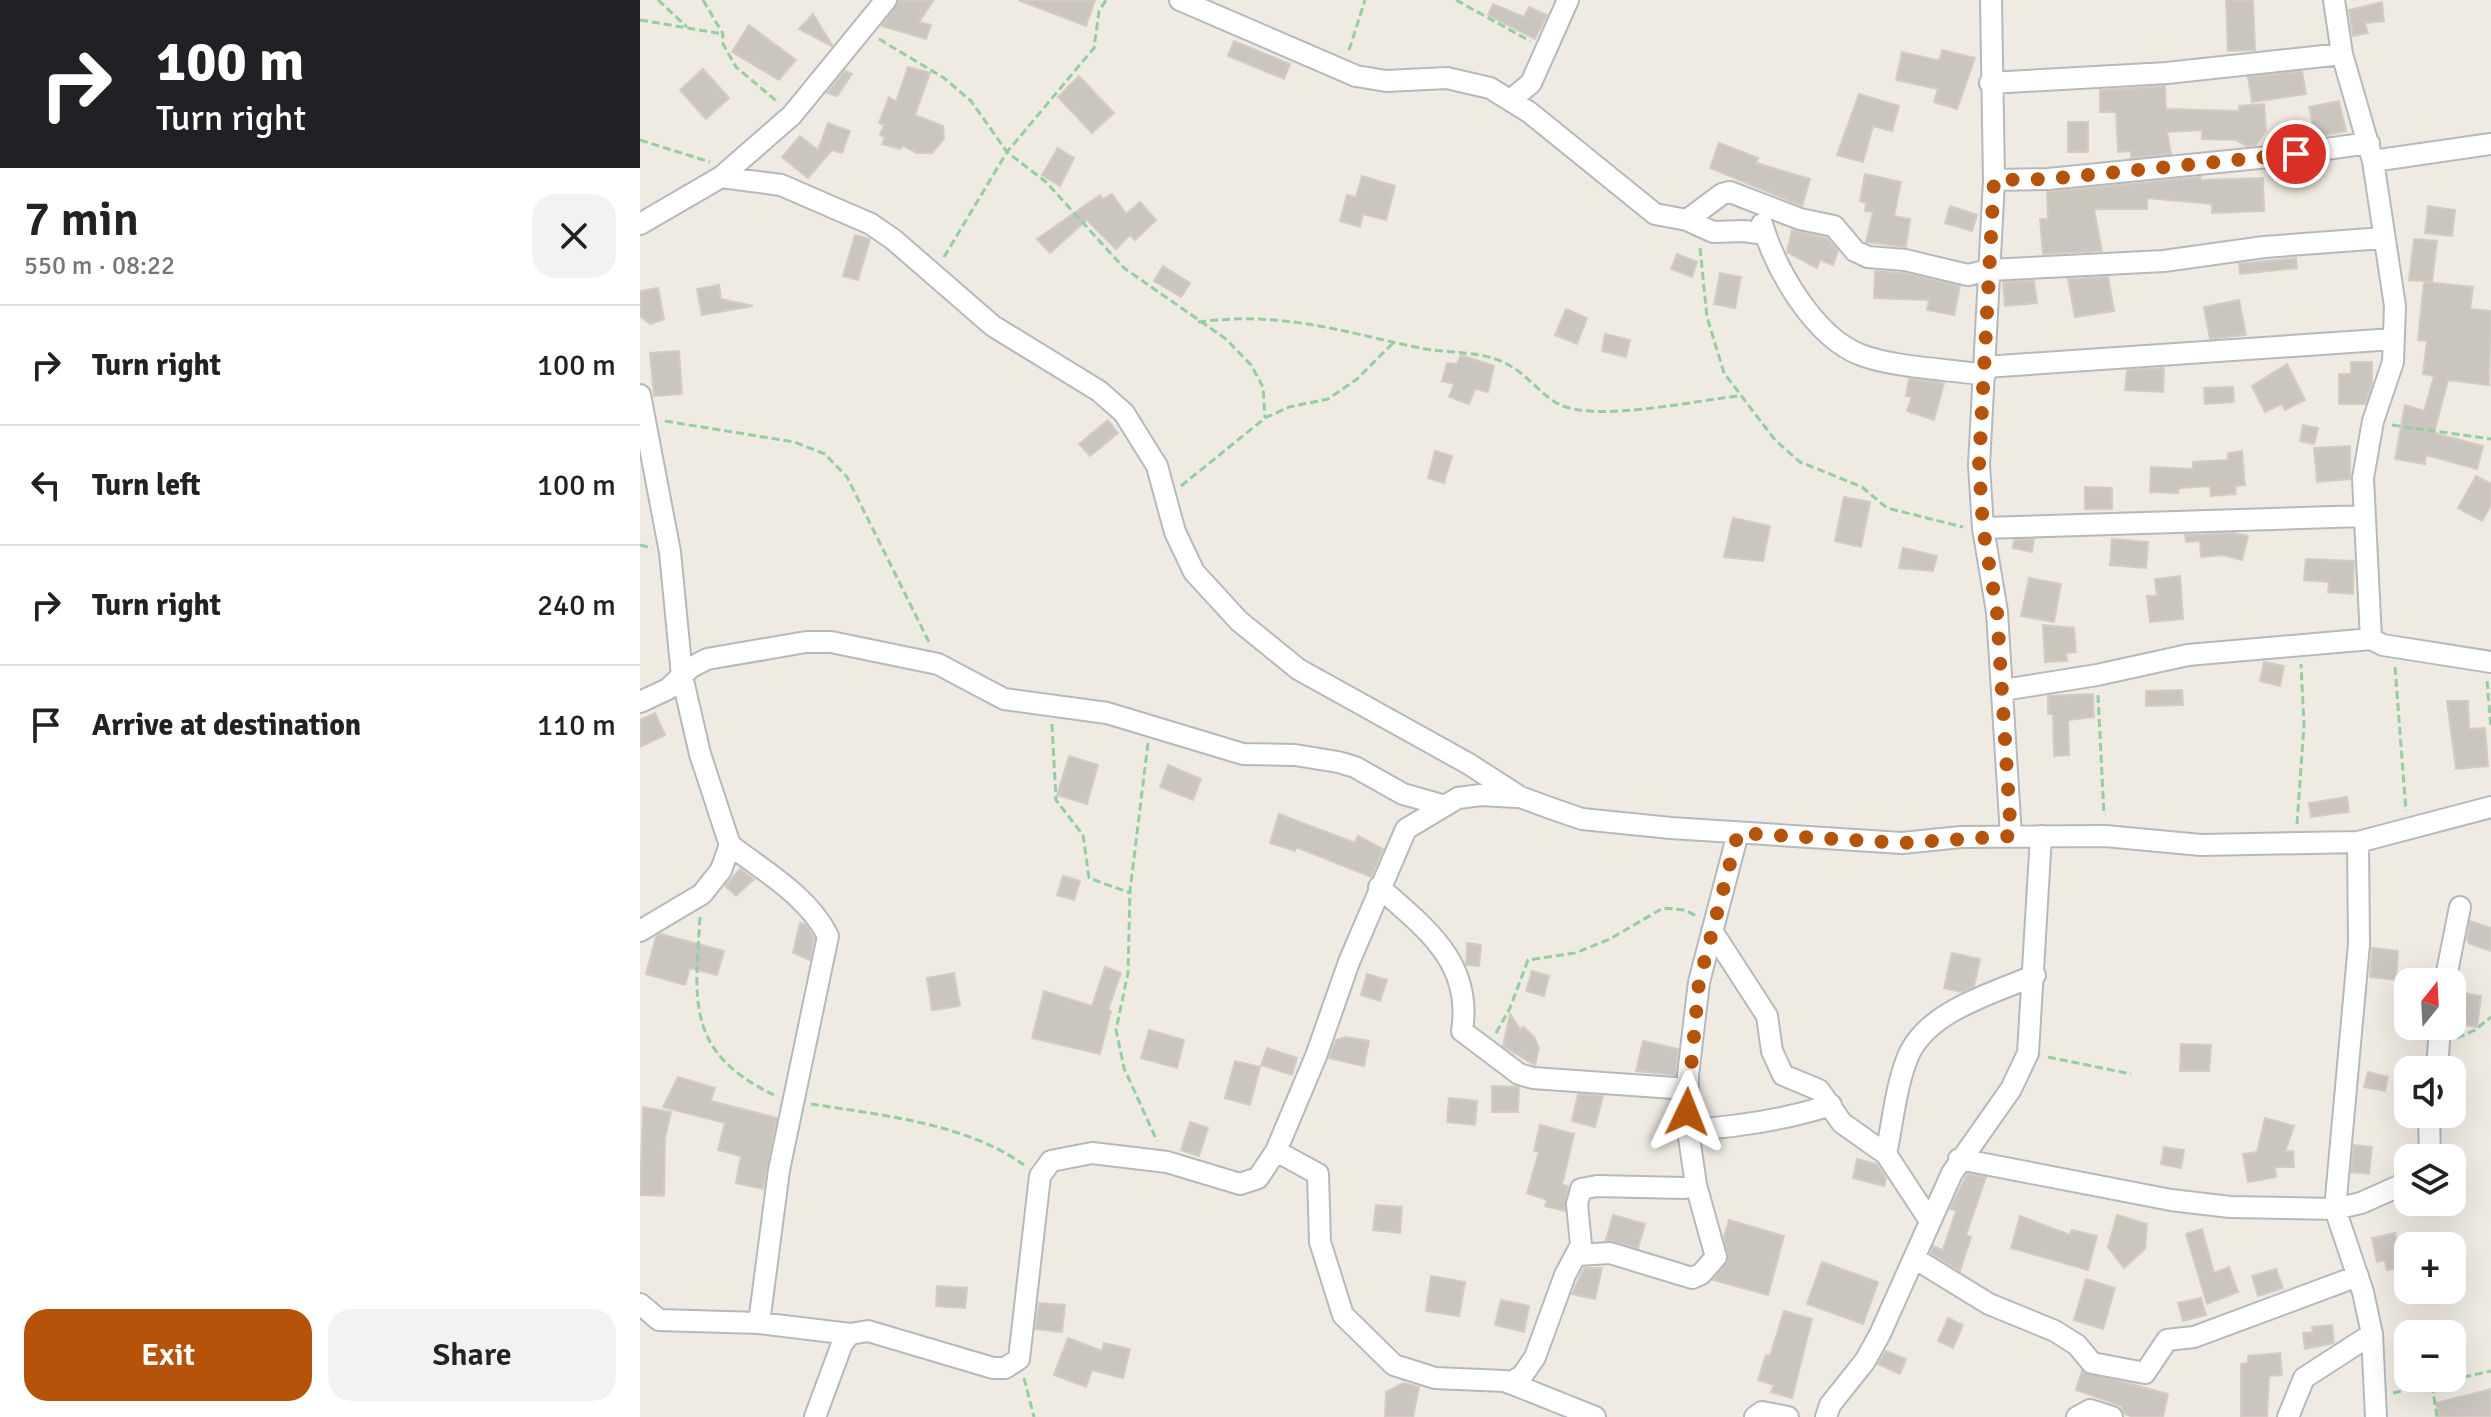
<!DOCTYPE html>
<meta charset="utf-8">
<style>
:root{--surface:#fff;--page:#f2f2f2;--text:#222;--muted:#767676;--line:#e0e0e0;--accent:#b45309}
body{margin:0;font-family:Signika,sans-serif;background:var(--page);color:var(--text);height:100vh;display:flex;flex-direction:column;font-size:30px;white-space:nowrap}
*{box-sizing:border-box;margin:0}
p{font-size:26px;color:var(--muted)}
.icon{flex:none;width:44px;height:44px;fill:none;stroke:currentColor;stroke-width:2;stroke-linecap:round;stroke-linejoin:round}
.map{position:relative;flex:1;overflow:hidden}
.drawer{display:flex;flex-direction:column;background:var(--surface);width:640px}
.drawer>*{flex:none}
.guide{background:#202124;color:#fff;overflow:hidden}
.needle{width:52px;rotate:18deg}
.controls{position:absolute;left:1754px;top:968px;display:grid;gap:16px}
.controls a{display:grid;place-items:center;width:72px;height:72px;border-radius:16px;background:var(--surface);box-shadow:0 8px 32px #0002;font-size:40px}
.pin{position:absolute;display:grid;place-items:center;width:68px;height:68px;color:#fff;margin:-34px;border:4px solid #fff;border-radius:50%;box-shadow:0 2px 8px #0007}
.me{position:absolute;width:88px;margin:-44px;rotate:2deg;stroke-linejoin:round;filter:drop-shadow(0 0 6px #0008)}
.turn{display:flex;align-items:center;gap:28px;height:168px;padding:0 24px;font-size:36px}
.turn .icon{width:104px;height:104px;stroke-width:2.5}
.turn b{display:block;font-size:56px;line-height:68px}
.round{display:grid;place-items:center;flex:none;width:84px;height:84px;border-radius:24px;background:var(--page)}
.headline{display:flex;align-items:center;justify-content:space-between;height:136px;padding:0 24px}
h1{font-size:48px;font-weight:600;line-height:60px}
.button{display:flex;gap:16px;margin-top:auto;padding:16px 24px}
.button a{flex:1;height:92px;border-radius:24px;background:var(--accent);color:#fff;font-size:32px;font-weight:600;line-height:92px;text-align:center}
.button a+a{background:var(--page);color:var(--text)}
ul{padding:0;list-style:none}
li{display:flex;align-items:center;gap:24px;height:120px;padding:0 24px;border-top:2px solid var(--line)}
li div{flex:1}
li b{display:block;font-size:30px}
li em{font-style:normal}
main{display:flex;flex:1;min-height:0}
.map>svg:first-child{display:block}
</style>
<main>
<section class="drawer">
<div class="guide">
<div class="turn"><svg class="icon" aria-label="right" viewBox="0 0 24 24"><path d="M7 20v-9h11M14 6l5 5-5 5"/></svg><div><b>100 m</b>Turn right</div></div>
</div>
<div class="headline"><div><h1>7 min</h1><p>550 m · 08:22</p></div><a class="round"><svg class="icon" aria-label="close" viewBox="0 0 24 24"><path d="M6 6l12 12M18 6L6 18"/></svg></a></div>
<ul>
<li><svg class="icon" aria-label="right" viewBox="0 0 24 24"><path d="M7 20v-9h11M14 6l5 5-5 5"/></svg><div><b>Turn right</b></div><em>100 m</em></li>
<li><svg class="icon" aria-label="left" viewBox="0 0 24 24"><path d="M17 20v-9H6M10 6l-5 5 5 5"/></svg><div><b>Turn left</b></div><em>100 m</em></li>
<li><svg class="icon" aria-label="right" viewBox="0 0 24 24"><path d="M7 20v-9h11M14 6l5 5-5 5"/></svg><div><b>Turn right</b></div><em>240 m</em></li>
<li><svg class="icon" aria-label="arrive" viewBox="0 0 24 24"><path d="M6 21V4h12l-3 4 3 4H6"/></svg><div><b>Arrive at destination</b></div><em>110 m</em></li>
</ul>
<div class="button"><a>Exit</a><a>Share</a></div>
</section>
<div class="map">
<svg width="1851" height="1417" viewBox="0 0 1851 1417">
<rect width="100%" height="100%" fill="#efebe2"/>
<path fill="#cac5bf" stroke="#d4ccc0" stroke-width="2" d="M259,0H294L279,22L291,25L286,39L242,26Z
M378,0H455L446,26Z
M1586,0H1613L1615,50L1588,51Z
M1742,2L1744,21L1725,23L1728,33L1713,36L1709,10Z
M853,4L884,17L889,7L907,15L895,39L848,15Z
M173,14L192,45V46L159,29Z
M109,25L156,60L139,80L92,52Z
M594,41L650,64L644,79L588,56Z
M1302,50L1335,58L1317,109L1294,102L1298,89L1256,80L1262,52L1296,60L1300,59Z
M268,67L290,73L275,115L303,126L304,139L292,153H277L264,146L260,149L242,144L245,137L240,135L244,125L239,123L249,97L256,102Z
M63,69L89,98L66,119L40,90Z
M205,71L212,74L197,96L187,93Z
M1662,71L1666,94L1612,102L1608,77Z
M439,76L474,113L452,133L418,97Z
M1525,86L1526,109L1599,111V106L1624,104L1626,130L1616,145L1606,146L1596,140L1562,139V130L1527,132L1531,154L1491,158V151L1478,152L1476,112H1460V90Z
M1219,94L1259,106L1252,131L1233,126L1223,162L1197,155Z
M1699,101L1706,131L1676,137L1669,107Z
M1428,122H1448V152H1428Z
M188,123L210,131L202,153L192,150L168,178L142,157L160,136L178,150Z
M1079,143L1118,158L1116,163L1170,179L1162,206L1070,168Z
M418,148L434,158L420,186L402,175Z
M1225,174L1261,182L1254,216L1270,219L1266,247L1226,242L1233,212L1225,211L1226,203L1220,201Z
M722,176L755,186L746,220L723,214L720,227L700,221L707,195L716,197Z
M1561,177V180L1623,178L1624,211L1572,213V204L1507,198V209H1454L1462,251L1403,254L1400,219H1408L1407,192Z
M472,194L486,214L500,202L516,220L495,240L490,235L476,249L447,220L410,253L397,239L460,195L463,199Z
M1310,206L1337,215L1332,231L1305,223Z
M1788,206L1815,210L1812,236L1785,233Z
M1152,230L1187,238L1198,251L1193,265L1180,260L1177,268L1147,252Z
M215,235L230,239L218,280L203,276Z
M1774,239L1797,241L1792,282L1769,280Z
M1037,254L1057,262L1052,277L1031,269Z
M1656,258L1657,268L1600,274L1599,264Z
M523,266L550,283L541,297L514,281Z
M1235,271L1263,273L1320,286L1314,315L1287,310L1289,300L1234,298Z
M1080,273L1101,277L1095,308L1074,304Z
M1468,277L1474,311L1435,317L1428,279Z
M1394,281L1397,303L1365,306L1363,282Z
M1784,282L1833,287L1830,309L1851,311L1849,385L1808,380L1794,433L1843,446L1837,469L1786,455L1785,464L1755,459L1765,405L1784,411L1794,376L1783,374L1787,341L1778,340Z
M79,285L81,299L113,306L62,315L57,289Z
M18,288L24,319L10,324L0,316V291Z
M1599,300L1606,335L1570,339L1564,307Z
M926,309L947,318L937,344L915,335Z
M965,334L990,340L986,357L962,351Z
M39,351L42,394L14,396L10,353Z
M821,355L854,366L848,392L835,389L829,404L809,397L814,384L802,381L807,363L817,364Z
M1711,362H1732V384L1725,404H1699V374H1711Z
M1647,364L1665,400L1645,410L1642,404L1625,412L1612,386Z
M1524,368L1523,392L1485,390L1487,370Z
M1269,379L1304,383L1294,420L1267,411L1272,397L1266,396Z
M1593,387L1594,402L1565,404L1564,388Z
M468,420L478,433L450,456L439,444Z
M1663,425L1678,428L1674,444L1660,441Z
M1710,446V479L1677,482L1674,448Z
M795,451L812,456L804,483L788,478Z
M1602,451L1605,485L1595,486L1596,494L1571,496L1570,486L1539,488L1538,493L1510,492L1511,467L1553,469V462L1588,460V453Z
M1836,476L1851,484V505L1842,521L1818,508Z
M1445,487L1472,488V509H1445Z
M1204,497L1230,502L1221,547L1195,541Z
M1093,518L1130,526L1123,561L1084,557Z
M1595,533L1608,536L1602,560L1583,555L1561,557L1560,541L1546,542L1545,535Z
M1394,539L1392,552L1373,548L1374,540Z
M1472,539L1508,542L1506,568L1470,565Z
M1263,548L1297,556L1293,571L1259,568Z
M1666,559L1714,561L1713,594L1688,592L1689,582L1664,580Z
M1540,576L1543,619L1510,622L1507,596H1517L1515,579Z
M1389,578L1421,584L1414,622L1381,616Z
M1403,625L1434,628L1436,652L1426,653L1427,661L1405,662Z
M1624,662L1644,666L1640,686L1620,681Z
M1542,690L1543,705L1506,706V691Z
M1453,694L1454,717L1428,720L1429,755L1414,756L1413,714H1408V696Z
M1807,701H1828L1829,729L1845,728L1848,766L1816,769Z
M15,713L25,735L0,747V720Z
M429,756L458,765L447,804L417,795Z
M528,765L561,779L553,800L520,787Z
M1707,797L1709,812L1671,817L1669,803Z
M639,814L715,843L718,836L743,849L731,877L656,847L655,851L630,843Z
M100,869L114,879L96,896L85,886Z
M423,876L440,881L434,900L417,895Z
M1830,921L1851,928V951L1830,944L1827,940Z
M160,923L165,924L174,938L170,960L153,953Z
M21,934L84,951L77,975L50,968L45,985L6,974L16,937Z
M827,943L841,945L839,966L826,965Z
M1732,948L1758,951L1756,980L1730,977Z
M1312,953L1340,959L1334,986L1321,992L1304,988Z
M465,967L481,973L468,1010L471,1011L460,1054L392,1038L404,991L452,1006Z
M892,971L909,976L904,996L886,991Z
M314,973L320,1006L292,1010L287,978Z
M727,974L747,980L740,1001L721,995Z
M1817,992L1841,996L1837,1027L1813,1024Z
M870,1014L880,1029L884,1027L894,1037L899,1048L895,1065L863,1046Z
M509,1030L544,1040L537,1068L501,1058Z
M706,1037L729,1041L724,1066L689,1058L696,1040Z
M1003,1041L1038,1049L1035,1075L996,1071Z
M1541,1044L1571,1045L1569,1071H1540Z
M627,1048L657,1058L652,1075L621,1065Z
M595,1061L620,1067L610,1105L585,1098Z
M1728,1072L1748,1077L1745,1091L1724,1087Z
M38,1077L75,1088L71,1101L137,1118L123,1189L96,1183L101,1156L78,1150L85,1123L23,1107Z
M852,1086L879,1087L878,1112H852Z
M938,1094L963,1096L955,1127L932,1121Z
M809,1098L837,1101L835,1125L807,1122Z
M3,1107L31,1112L25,1138L24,1196L0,1195Z
M1625,1118L1654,1126L1645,1152L1653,1151L1654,1167H1635L1636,1177L1608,1182L1603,1154L1617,1152Z
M550,1122L568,1128L559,1156L541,1150Z
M900,1125L934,1134L922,1185L928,1186L925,1211L905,1206L907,1200L887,1193L899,1152L894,1151Z
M1714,1145L1732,1147L1729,1174L1711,1172Z
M1524,1147L1544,1150L1541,1168L1521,1164Z
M1217,1159L1237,1164L1246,1178L1244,1186L1213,1178Z
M1327,1174L1346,1177L1326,1235L1331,1237L1320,1271L1291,1253L1293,1246L1303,1250L1316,1211L1310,1209Z
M736,1205L762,1207L760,1233L733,1230Z
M973,1215L1005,1224L998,1248L966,1240Z
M1477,1215L1507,1224L1505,1249L1484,1268L1468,1247Z
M1380,1216L1430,1235L1432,1230L1457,1236L1448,1270L1371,1248Z
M1089,1220L1144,1236L1128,1295L1073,1280L1088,1261L1084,1237Z
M1562,1229L1574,1273L1589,1267L1598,1292L1567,1304L1546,1234Z
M1755,1233L1763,1267L1747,1270L1745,1260L1737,1262L1732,1238Z
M1182,1262L1238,1282L1223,1324L1167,1304Z
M944,1268H962L955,1299L932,1294Z
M1636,1269L1643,1288L1618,1296L1612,1276Z
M791,1276L825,1282L819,1316L786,1311Z
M1446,1279L1475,1288L1463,1329L1434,1320Z
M297,1286L327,1288L325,1308L296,1306Z
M1561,1298L1566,1315L1543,1321L1538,1303Z
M861,1300L889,1306L884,1332L855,1325Z
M399,1303L425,1305L422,1332L395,1329Z
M1144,1311L1172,1319L1152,1398L1131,1392L1134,1385L1118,1380L1126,1355L1130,1356Z
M1308,1318L1323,1325L1313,1348L1298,1341Z
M1692,1325L1694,1343L1665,1349L1663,1333L1673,1332L1672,1327Z
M428,1338L462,1351L464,1343L490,1349L483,1378L452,1370L446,1387L414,1375Z
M1246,1351L1266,1359L1260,1374L1238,1364Z
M1640,1353L1642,1375L1629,1376L1627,1417H1601V1364L1608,1363V1356Z
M1442,1371L1528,1394L1523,1417H1493L1485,1414L1481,1406L1436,1390Z
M763,1383L779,1387L773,1417H745L746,1392Z
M1851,1389V1417H1799L1796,1403Z"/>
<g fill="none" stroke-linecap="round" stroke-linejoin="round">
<defs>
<path id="street" d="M540,0L716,76L746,81L807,78L850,88L889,112L1015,214L1047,220L1073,232L1104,231L1125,234
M1351,0L1354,180L1339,465L1343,528L1357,612L1371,836
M1694,0L1702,54L1733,161L1755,306L1753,362L1733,421L1723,478L1731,639L1743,645L1851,662
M1350,83L1527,73L1702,54
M872,99L891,83L928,0
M1733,161L1851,144
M81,177L141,185L231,224L254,240L353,326L459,391L484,413L517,466L535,532L554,572L599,621L658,669L829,764L880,797L913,809L942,819L1031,828L1262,843L1321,837L1465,836L1561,845L1718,842L1851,807
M1354,180L1408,179L1629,157L1729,143
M1047,220L1082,194L1090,192L1160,219L1194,226L1215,251L1228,257L1265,260L1328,275L1349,270L1524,261L1624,247L1743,238
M0,224L81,177L152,115L246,0
M1122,224C1136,270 1174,337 1221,355C1256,368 1308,369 1345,375
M1345,367L1754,339
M0,395L30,552L42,676L60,754L90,845L81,870L62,894L0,931
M1343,528L1724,516
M1363,690L1457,675L1548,655L1731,639
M0,702L28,689L50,668L67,659L166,642H191L298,664L364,699L467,713L603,754L655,755L698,762L715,767L763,794L802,805
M1718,842L1719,944L1695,1209L1723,1292L1732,1334L1736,1417
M90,845C124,871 168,896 188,936L139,1170L119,1323
M739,887C785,928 833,962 822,1031L879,1074L893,1078L1048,1089
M1072,931L1127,1016L1132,1051L1143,1075L1179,1090L1202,1123L1246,1154L1290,1221
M1805,982L1820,907
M1797,1070L1800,1026
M1789,1114L1790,1158
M1048,1130C1097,1127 1144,1120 1191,1105
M636,1151L678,1174L680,1242L703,1315L754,1365L795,1378L865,1381L955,1417
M1246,1154C1253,1122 1256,1082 1270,1052C1292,1009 1355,993 1395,975
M1319,1159L1531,1200L1590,1207L1695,1209L1721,1203L1768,1182
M937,1255L970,1253L1052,1278L1061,1274L1076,1257L1056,1185L1048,1130V1075L1059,982L1098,833
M1274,1258L1349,1304L1415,1331L1437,1345L1452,1363L1505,1373L1527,1340L1554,1337L1718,1276
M0,1304L19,1320L119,1323L210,1334
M869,1383L882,1376L895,1357L925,1275L941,1245L937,1204L941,1189L957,1186L1044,1188L1056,1185
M175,1417L202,1344L210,1334L228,1331L353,1368H365L379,1359L400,1176L411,1161L452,1153L527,1162L600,1184L618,1178L636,1151L676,1056L709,962L766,829L818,798L841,795L876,797
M1115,1417L1122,1412L1148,1417
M1186,1417L1190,1405L1225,1361L1240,1334L1312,1173L1371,1089L1388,1053L1401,836
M1437,1417L1450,1410L1472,1417
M1648,1417L1664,1378L1732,1334"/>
</defs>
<use href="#street" stroke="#b5b9be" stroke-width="24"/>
<path stroke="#95ce9f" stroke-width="3" stroke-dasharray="8 4" stroke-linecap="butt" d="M18,0L47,27
M63,0L83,34L82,42L96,67L139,103
M816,0L890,41
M0,20L83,34
M239,39L304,78L331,101L367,152L406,182L484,268L586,339L611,365L623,387L625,418
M709,50L725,0
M0,140L70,162
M1060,248L1067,317L1084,373L1135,440L1160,462L1222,487L1247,508L1323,527
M304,257L367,152L454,48L459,11L466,0
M558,322C643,311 699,331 780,348C810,354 842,350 869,365C888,375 903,398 923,406C962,421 1054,401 1098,396
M25,421L154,442L185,454L207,477L289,642
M1752,425L1851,439
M541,486L625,418L649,407L688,399L717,379L753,343
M0,545L12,548
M1755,667L1766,811
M1847,681L1851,729
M1458,695L1464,815
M412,724L416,800L443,835L449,878L490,893
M508,743L490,891L488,973L476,1030L484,1068L517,1141
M1657,824L1664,725L1661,664
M60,917C55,1001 45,1052 134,1095
M856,1033L870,1008L888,960L935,953L970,939L1023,908L1045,910L1058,917
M1817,1038L1835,1030L1851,1017
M1408,1057L1491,1074
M171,1104C240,1115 326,1123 384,1165
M384,1378L394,1417
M1792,1385L1797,1417
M1753,1393L1851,1371"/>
<use href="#street" stroke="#fff" stroke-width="20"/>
</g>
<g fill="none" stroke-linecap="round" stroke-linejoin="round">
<path stroke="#b45309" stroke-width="14" stroke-dasharray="0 25.2" d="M1047,1112L1059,982L1098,833L1262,843L1371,836L1357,612L1343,528L1339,465L1354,180L1408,179L1656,154"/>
</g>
</svg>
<div class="controls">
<a><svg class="needle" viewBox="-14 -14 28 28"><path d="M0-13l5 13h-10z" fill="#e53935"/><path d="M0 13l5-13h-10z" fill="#767676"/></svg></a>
<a><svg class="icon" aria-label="sound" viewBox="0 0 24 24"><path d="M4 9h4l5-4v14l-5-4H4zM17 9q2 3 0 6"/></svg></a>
<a><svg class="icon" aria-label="layers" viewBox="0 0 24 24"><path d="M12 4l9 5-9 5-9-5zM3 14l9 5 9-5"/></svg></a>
<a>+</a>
<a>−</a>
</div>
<div class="pin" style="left:1656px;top:154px;background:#d93025"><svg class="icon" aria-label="arrive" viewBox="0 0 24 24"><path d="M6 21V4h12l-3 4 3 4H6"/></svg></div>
<svg class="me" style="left:1047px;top:1112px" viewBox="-20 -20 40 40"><path d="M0-17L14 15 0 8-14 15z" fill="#b45309" stroke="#fff" stroke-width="4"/></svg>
</div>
</main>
